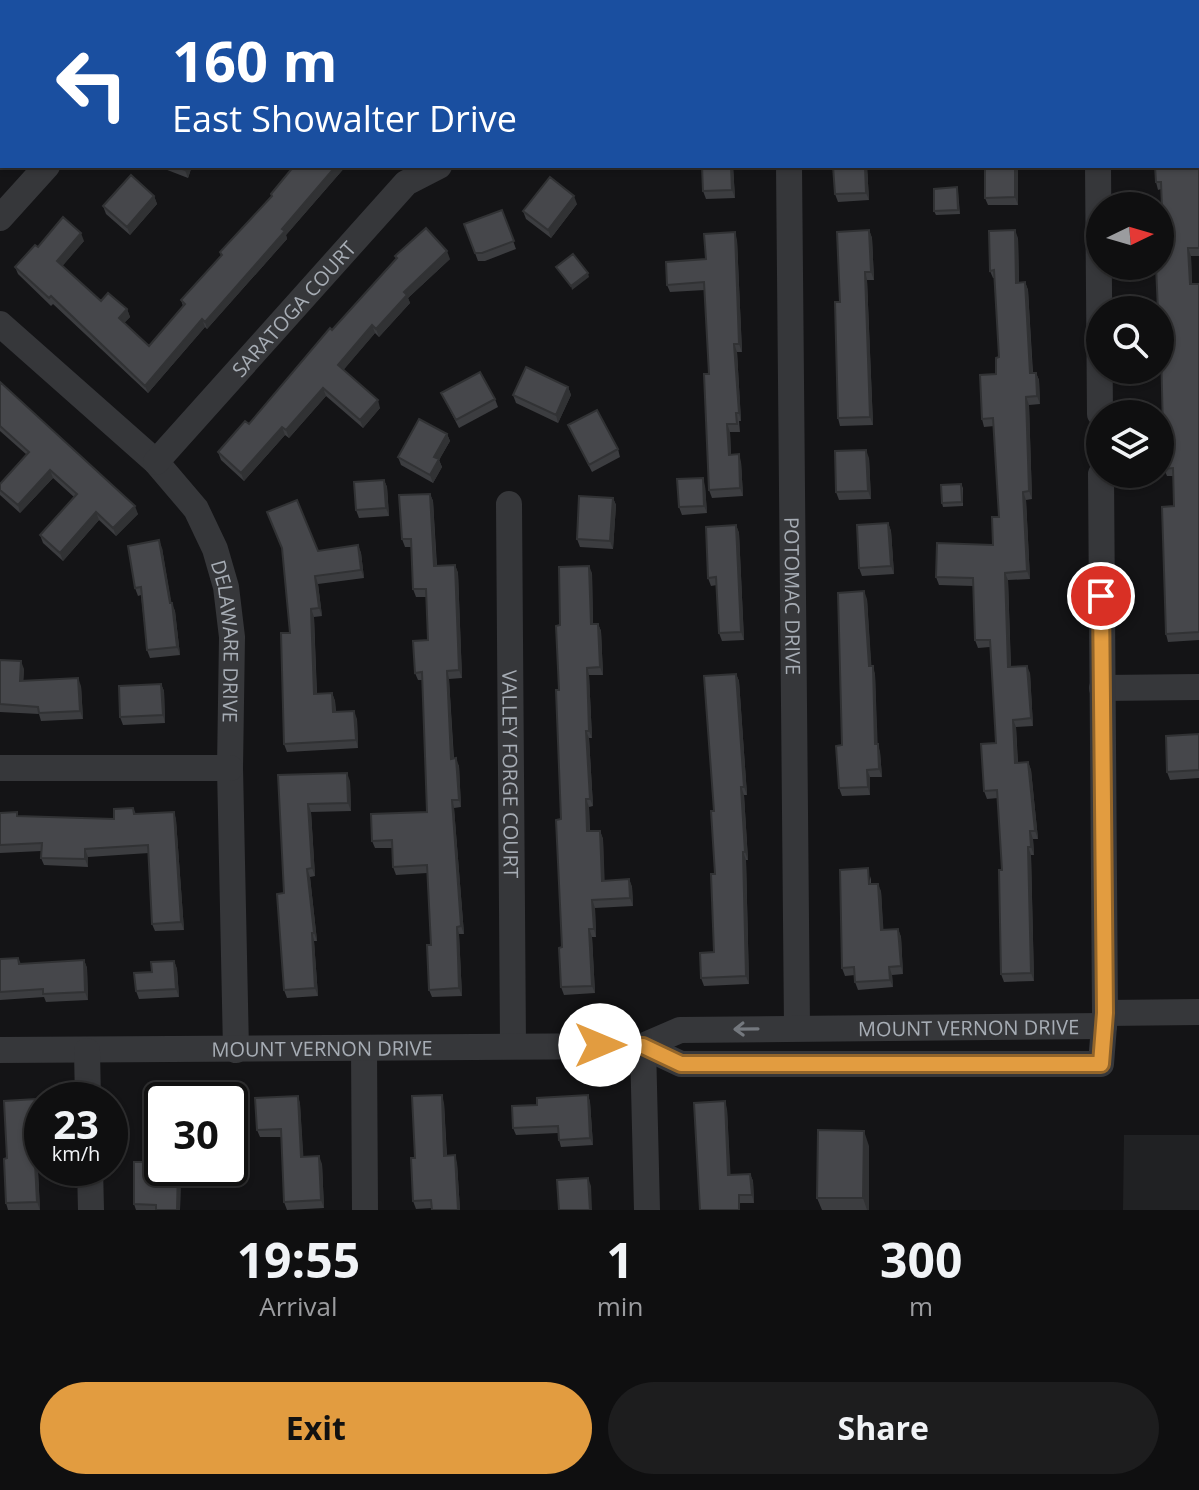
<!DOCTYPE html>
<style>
:root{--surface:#0f0f10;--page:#1d1d1e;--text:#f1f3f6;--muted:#9b9c9f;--line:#2f2f30;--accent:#e29c40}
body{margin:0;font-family:"Open Sans",sans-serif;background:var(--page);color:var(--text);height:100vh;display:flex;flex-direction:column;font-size:30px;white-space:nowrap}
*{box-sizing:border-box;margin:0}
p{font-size:26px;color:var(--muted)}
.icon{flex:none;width:44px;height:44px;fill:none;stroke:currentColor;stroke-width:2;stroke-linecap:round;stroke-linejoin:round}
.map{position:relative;height:1210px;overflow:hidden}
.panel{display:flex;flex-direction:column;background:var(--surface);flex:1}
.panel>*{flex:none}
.banner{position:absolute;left:0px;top:0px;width:1200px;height:168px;box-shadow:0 2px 6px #0004,0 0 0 2px var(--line);background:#1a4fa0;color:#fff;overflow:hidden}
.needle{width:52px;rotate:85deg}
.fabs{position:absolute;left:1086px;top:192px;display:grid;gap:16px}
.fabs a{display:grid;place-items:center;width:88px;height:88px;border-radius:50%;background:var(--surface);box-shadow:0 2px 6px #0004,0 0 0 2px var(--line);font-size:40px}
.speed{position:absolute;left:24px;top:1082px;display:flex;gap:16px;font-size:40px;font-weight:700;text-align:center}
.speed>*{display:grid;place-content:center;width:104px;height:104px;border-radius:50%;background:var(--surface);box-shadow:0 2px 6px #0004,0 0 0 2px var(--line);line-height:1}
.speed small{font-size:20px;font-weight:400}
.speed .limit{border:4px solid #111;border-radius:12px;background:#fff;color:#111}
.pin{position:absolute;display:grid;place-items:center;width:68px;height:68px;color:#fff;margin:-34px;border:4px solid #fff;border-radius:50%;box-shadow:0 2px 8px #0007}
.me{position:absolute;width:88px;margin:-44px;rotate:90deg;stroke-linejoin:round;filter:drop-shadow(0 0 6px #0008)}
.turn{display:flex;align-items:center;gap:28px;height:168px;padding:0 40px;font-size:36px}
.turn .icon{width:104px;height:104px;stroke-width:2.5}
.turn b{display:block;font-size:56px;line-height:68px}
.eta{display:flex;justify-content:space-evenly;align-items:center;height:136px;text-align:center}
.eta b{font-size:48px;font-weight:700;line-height:56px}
.action{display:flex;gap:16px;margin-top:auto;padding:16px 40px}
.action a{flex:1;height:92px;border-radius:48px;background:var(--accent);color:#111;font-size:32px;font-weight:700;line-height:92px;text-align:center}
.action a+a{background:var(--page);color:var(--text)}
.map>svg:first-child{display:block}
</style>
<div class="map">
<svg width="1199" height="1210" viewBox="0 0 1199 1210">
<rect width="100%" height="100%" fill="#141416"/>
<path fill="#202123" d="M1124,1135H1199V1210H1123Z"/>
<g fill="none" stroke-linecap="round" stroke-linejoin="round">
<g stroke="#36373a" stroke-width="26">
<path d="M788,0V2"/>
<path d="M1097,0V2"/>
<path id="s1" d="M789,166L797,1028"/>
<path d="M1098,166L1100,414"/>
<path d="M0,218L47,166"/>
<path id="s2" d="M0,324L156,462L196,509L215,549L226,587L232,637L230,768L236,1050"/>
<path id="s3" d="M156,462L406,183L439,166"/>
<path id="s4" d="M509,504L513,1045"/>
<path d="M1102,688L1199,687"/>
<path d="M0,768H230"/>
<path d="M1105,1013L1199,1012"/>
<path d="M643,1046L681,1064H1101L1105,1013L1101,474"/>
<path d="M643,1046L647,1210"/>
<path d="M364,1048L365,1210"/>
<path id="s5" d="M0,1050L643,1046L680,1030L1104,1026"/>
<path d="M87,1051L88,1100"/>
<path d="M90,1168L91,1210"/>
</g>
</g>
<path fill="#3c3d40" d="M1199,163V256H1191L1192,284H1199V640L1168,642L1166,634L1174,506L1173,476H1167L1164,469V259L1161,189L1158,190L1156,182Z
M157,166H192L188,178Z
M294,166H346L286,235L287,239L207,329L205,327L148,393L53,304L51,306L18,274L15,267L38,247L84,241L62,266L101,301L127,309L130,317L124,323L149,346L183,306L181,300L221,256L220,252L272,197L271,194Z
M702,166H733L735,198L706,199L703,191Z
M867,166L869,200L838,202L835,194Z
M1018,166V205H988L985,198Z
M958,191L960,214L936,215L934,211Z
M154,196L157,204L130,235L106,214L103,206Z
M577,204L551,238L526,219L523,211Z
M502,210L516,249L485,261H478L464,224Z
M869,230L872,238L874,280H867L873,425L840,426L838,418L840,302Z
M1018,238L1019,282H1025L1028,290L1033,373H1036L1039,380L1040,404L1029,405L1032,499L1026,500L1030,579L1008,580L1011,667L1030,673L1033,726L1016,727L1018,763L1028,762L1031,770L1038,839H1033L1034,855H1031L1034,981L1004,982L1001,974L1002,870L998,798L987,799L984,791L996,743L990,647L978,648L975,640L973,586L939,585L936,577L993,545L999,517L994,426L984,427L982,419L996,374L999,357L994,278H993L990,271Z
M737,240L742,352H737L741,421H739L740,432H730L731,454L741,462L743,496L712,498L709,490V374L705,290L670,292L667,285Z
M395,256L450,259L408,298L410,303L379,337L375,333L343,370L380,408L363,428L326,396L289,438L285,435L244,481L221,460L218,452L249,424L396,259Z
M0,382L138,514L116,536L99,520L63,561L43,543L40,535L74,497L53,478L20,513L0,495V484L27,455L0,431Z
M568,387L571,395L558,423L516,403L513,395Z
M441,393L495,399L498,407L459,428Z
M568,425L618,449L620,457L592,472Z
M447,434L450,441L439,460L442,467L433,483L401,465L398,457Z
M869,458L871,499L839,500L836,492Z
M384,480L387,487L389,516L359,518L356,510Z
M961,484L963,488V506L943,507L942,503Z
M705,486L707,513L682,515L679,507Z
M430,494L433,501L437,566L455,565L458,573L462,678L449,679L454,759L459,766L461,807L454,808L464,934H459L462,996L432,997L429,990L431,945L427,873L396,875L393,867L392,848H375L372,841L427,812L423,680H418L415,673L428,640L426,597H416L413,589L412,547H405L402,539Z
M613,498L616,505L613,549L580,547L577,539Z
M888,523L891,531L894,574L862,576L859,568Z
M736,525L739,533L744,640L722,641L719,633L717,585L711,586L708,578Z
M358,545L361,553L364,578L318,584L322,616L314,617L317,694L332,693L335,701L336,712L357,719L358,748L287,752L284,744L290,633L318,551Z
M162,548L171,603L175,611L180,655L150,658L147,650L141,595L138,596L135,588Z
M592,573L593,624H598L601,631L603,675H589L592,738H589L593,806L589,807L590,831H600L603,839L604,881L629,879L632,887L633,906L595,908L596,937H592L595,993L564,995L561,987L562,947L560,625Z
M867,599L871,666L875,674L877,744L880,752L882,777H870V795L842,796L839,788L842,745Z
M0,660L24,669L23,681L81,686L83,719L41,721L39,714L0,712Z
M736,674L739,681L747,795H744L748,860H746L749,984L704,986L701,978L714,952L715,874L714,811Z
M161,684L164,691L165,723L123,725L120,717Z
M1199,734V778L1170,780L1167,772Z
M278,775L350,781L351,811L311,812L315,876L310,877L317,941H314L318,996L287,998L284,990V893Z
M133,808L136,814L174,812L176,820L184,930L155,931L152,924L149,853L88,857V867L44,865L41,858V851L0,853V813L18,816L114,819Z
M871,876V884L881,891L883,930L898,929L901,937L903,974L892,975L893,987L858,990L855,982V975L845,976L842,968Z
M18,958L21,964L84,960L87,968L88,1000L46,1002L44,997L0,1000V959Z
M174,961L177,969L179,997L139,999L136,991L152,972Z
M588,1095L590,1102L593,1145L561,1147L559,1140L558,1133L516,1135L513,1128L537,1105Z
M192,1096L193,1100H162V1137L151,1138L149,1130L147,1099Z
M298,1096L300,1104L303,1157L322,1164L324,1208L287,1210L284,1202L281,1137H260L257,1130Z
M444,1103L447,1156L457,1163L460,1210H432V1208L416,1209L413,1201L415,1158Z
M39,1107L41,1152H37L40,1210H8L6,1203L7,1158Z
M727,1109L730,1174H750L753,1181L754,1203H741L700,1210Z
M869,1146V1210H822L817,1198Z
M181,1171L180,1210H136L134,1204Z"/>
<path fill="#313234" d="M2,92V103L0,105V94Z
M186,166H192L188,178L185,170Z
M336,166H346L286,235L287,239L207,329L205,322Z
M731,166H733L735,198L732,190Z
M865,166H867L869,200L866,193Z
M1015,166H1018V205L1015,197Z
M154,196L157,204L130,235L127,227Z
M574,196L577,204L551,238L548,230Z
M869,230L872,238L874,280L871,272Z
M1015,230L1018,238L1019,290L1016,283Z
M735,232L737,240L742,352L739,344Z
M81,233L84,241L60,269L57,261Z
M1188,248L1191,256L1192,292L1190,284Z
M447,251L450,259L408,298L410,303L379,337L376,329L404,292Z
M865,272L867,280L873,425L870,417Z
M588,273L589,277L572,290L571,286Z
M1025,282L1028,290L1033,381L1030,373Z
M127,309L130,317L121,326L119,318Z
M202,319L205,327L148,393L145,386Z
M372,325L375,333L341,373L338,365Z
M734,344L737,352L741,421L739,413Z
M1036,373L1039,380L1040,404L1037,396Z
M568,387L571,395L558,423L556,415Z
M323,388L326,396L289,438L286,430Z
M1026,397L1029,405L1032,499L1029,491Z
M378,400L380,408L363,428L360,420Z
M727,424L730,432L731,462L729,455Z
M282,427L285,435L244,481L241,473Z
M447,434L450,441L439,460L442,467L433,483L430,475L434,457Z
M866,450L869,458L871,499L868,491Z
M739,454L741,462L743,496L740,488Z
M50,470L53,478L20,513L18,505Z
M703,478L705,486L707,513L704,506Z
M384,480L387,487L389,516L386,508Z
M1023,492L1026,500L1030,579L1027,571Z
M430,494L433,501L437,574L434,566Z
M613,498L616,505L613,549L610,541Z
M135,506L138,514L116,536L113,528Z
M96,512L99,520L63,561L60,553Z
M888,523L891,531L894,574L891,566Z
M736,525L739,533L744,640L741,632Z
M159,540L162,548L173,611L170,603Z
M358,545L361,553L364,578L361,570Z
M455,565L458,573L462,678L459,670Z
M589,566L592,573L593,632L591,624Z
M1005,573L1008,580L1011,674L1008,667Z
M315,576L318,584L322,616L319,608Z
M864,591L867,599L872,674L869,666Z
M172,603L175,611L180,655L177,647Z
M311,609L314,617L317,702L314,694Z
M598,624L601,631L603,675L600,667Z
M21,661L24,669L23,689L20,681Z
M873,666L875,674L878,752L875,744Z
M1027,666L1030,673L1033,726L1031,718Z
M587,668L589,675L592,738L589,731Z
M447,671L449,679L454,766L451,759Z
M736,674L739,681L747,795L744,787Z
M78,678L81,686L83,719L80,711Z
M161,684L164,691L165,723L163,715Z
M332,693L335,701L336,720L333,712Z
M354,711L357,719L358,748L356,740Z
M1013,720L1016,727L1018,771L1015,763Z
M586,731L589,738L593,806L590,799Z
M878,744L880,752L882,777L879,769Z
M456,758L459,766L461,807L459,800Z
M1028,762L1031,770L1038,839L1035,831Z
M867,770L870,777V795L868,787Z
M347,773L350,781L351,811L348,803Z
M741,787L744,795L748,860L745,852Z
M586,799L589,807L590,839L587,831Z
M452,800L454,808L464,934L461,926Z
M308,804L311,812L315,876L312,868Z
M174,812L176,820L184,930L181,922Z
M600,831L603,839L605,888L602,881Z
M1030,831L1033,839L1034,855L1031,847Z
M1028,847L1031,855L1034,981L1031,973Z
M85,849L88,857V867L85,859Z
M743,852L746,860L749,984L746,976Z
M307,869L310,877L317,941L314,933Z
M629,879L632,887L633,906L630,898Z
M878,884L881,891L884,938L881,930Z
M592,900L595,908L596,937L594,929Z
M457,927L459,934L462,996L459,988Z
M589,929L592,937L595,993L592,986Z
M898,929L901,937L903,974L901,966Z
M312,933L314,941L318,996L315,988Z
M84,960L87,968L88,1000L85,992Z
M174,961L177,969L179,997L176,989Z
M889,967L892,975L893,987L890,980Z
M442,1095L444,1103L447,1164L444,1156Z
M588,1095L590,1102L593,1145L590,1138Z
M298,1096L300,1104L304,1165L301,1157Z
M36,1099L39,1107L41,1152L38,1144Z
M725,1101L727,1109L731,1182L728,1175Z
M864,1131L869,1146V1210H867L863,1198Z
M34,1144L37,1152L40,1210L37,1202Z
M455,1155L457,1163L460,1210H458Z
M319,1156L322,1164L324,1208L321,1200Z
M178,1168H180L181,1171L180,1210H177Z
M750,1174L753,1181L754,1203L752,1195Z
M588,1178L591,1186L592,1210H590Z"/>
<path fill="#46474b" stroke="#313234" stroke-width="2" d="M706,0H734V2H706Z
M834,0H862V2H834Z
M990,0H1023V2H990Z
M1159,0H1199V71H1198V2H1159Z
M2,46V92L0,94V48Z
M1198,108H1199L1198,131Z
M1198,163H1199V248H1188L1190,284H1199V632L1166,634L1162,507L1174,506L1173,468L1164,469L1160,310H1158L1156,266H1160V259H1164L1161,182H1156L1155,166H1198Z
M173,166H186L185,170Z
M294,166H336L282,229L285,231L205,322L202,319L145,386L51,296L49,298L15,267L35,245L38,247L63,217L81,233L57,261L101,301L108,293L127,309L119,318L149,346L185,304L181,300L222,255L220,252L272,196L271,194Z
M702,166H731L732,190L703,191Z
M833,166H865L866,193L835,194Z
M985,166H1015V197L985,198Z
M131,175L154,196L127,227L103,206Z
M550,177L574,196L548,230L523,211Z
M957,187L958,210L934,211V189Z
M502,210L514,241L482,253H475L464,224Z
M426,228L447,251L404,292L407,295L376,329L372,325L338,365L378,400L360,420L323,388L286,430L282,427L241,473L218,452L245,421L249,424L330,328L332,330L397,258L395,256Z
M869,230L871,272H865L870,417L838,418L835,302H840L837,232Z
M1015,230L1016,283L1025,282L1030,373H1036L1037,396L1026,397L1029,491L1023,492L1027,571L1005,573L1008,667L1027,666L1031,718L1013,720L1015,763L1028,762L1035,831H1030L1031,847H1028L1031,973L1001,974L999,870H1002L997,790L984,791L981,744L996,743L990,640H975L973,578L936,577L937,543L993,545L992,517H999L993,418L982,419L980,375L996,374V358L999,357L994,270L990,271L989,231Z
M735,232L739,344H734L739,413H736L737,424H727L729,455L739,454L740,488L709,490L704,374H709L704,282L667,285L666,262L706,259L704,234Z
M573,254L588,273L571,286L556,267Z
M526,367L568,387L556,415L513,395Z
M480,372L495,399L456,420L441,393Z
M0,382L135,506L113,528L96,512L60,553L40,535L77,494L50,470L18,505L0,490V484L29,452L0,426Z
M597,410L618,449L589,465L568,425Z
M419,419L447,434L434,457L439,459L430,475L398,457Z
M866,450L868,491L836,492L835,451Z
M703,478L704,506L679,507L677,479Z
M384,480L386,508L356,510L354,482Z
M961,484L962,502L942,503L941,485Z
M430,494L434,566L455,565L459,670L447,671L451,759L456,758L459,800H452L461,926L457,927L459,988L429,990L427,945H431L427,865L393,867L392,840L372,841L371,814L427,812L422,672L415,673L413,641L428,640L426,589H413L411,539H402L399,495Z
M579,496L613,498L610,541L577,539Z
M297,500L318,551L358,545L361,570L315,576L319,608L311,609L314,694L332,693L333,712L354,711L356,740L284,744L281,633H290L282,548L267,512Z
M888,523L891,566L859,568L857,525Z
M736,525L741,632L719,633L716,577L708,578L706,527Z
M159,540L170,603H172L177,647L147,650L141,587L135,588L128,546Z
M589,566L591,624H598L600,667L587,668L589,731H586L590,799H586L587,831H600L602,881L629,879L630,898L592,900L594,929H589L592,986L561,987L559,948L562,947L556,820L561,819L556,690H559L556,626L560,625L559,567Z
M864,591L869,666H873L875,744H878L879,769L867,770L868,787L839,788L836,746L842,745L838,593Z
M0,660L21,661L20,681L78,678L80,711L39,713L38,707L0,704Z
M736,674L744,787H741L745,852H743L746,976L701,978L700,953L714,952L711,874H715L711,811H714L704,676Z
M161,684L163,715L120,717L119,686Z
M1199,734V770L1167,772L1166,736Z
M347,773L348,803L308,804L312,868L307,869L314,933H312L315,988L284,990L277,894L284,893L278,775Z
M133,808L134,814L174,812L181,922L152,924L148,845L85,849V859L41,858L42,843L0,845V813L17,812V816L114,819V809Z
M868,868L869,884H878L881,930L898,929L901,966L889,967L890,980L855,982L854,967L842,968L840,870Z
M18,958L19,964L84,960L85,992L43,994V989L0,992V959Z
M174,961L176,989L136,991L134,973L152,972L151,962Z
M442,1095L444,1156L455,1155L458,1210H432L431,1200L413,1201L411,1158H415L412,1096Z
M588,1095L590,1138L559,1140L558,1126L513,1128L512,1106L537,1105V1098Z
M192,1096V1100H162V1129L149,1130L147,1099Z
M298,1096L301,1157L319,1156L321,1200L284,1202L281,1129L257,1130L255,1098Z
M36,1099L38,1144H34L37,1202L6,1203L4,1159L7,1158L4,1101Z
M725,1101L728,1175L750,1174L752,1195H739V1210H700L694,1103Z
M818,1130L864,1131L863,1198H817Z
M134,1162H162V1168H178L177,1210H156V1205L134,1204Z
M588,1178L590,1210H559L557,1180Z"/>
<defs><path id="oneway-shaft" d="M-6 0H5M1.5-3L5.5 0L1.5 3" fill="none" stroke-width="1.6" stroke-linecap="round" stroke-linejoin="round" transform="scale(2)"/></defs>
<use stroke="#74787e" href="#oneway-shaft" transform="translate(746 1029) rotate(179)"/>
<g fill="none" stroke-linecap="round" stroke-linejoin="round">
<defs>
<path id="route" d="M600,1045L643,1046L681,1064H1101L1105,1013L1101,596"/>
</defs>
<use href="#route" stroke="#93652a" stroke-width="20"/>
<use href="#route" stroke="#e29c40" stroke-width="14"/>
</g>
<g text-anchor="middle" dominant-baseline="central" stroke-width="8" stroke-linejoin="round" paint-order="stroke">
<g font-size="20" fill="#a7adb5" stroke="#0f0f11">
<text stroke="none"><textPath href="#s3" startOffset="206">SARATOGA COURT</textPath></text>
<text stroke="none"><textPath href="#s1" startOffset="430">POTOMAC DRIVE</textPath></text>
<text stroke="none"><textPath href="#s2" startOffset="408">DELAWARE DRIVE</textPath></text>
<text stroke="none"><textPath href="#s4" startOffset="270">VALLEY FORGE COURT</textPath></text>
<text stroke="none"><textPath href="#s5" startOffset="972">MOUNT VERNON DRIVE</textPath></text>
<text stroke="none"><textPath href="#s5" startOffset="322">MOUNT VERNON DRIVE</textPath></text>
</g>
</g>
</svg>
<div class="fabs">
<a><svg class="needle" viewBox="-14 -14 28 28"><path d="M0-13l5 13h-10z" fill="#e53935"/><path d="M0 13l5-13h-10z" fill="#9b9c9f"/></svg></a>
<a><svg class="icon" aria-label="search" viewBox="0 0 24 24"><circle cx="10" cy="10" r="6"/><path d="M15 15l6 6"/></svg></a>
<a><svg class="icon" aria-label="layers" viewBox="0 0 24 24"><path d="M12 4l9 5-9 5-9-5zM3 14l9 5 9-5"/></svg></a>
</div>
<div class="speed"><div>23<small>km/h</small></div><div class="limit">30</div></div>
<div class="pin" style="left:1101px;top:596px;background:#d93025"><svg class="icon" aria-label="arrive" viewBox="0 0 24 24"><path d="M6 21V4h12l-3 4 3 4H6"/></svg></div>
<svg class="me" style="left:600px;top:1045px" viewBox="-20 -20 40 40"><circle r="19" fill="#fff"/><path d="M0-13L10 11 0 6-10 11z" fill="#e29c40"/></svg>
<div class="banner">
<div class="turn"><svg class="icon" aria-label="left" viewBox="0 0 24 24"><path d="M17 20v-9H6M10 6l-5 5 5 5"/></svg><div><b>160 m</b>East Showalter Drive</div></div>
</div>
</div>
<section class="panel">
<div class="eta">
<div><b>19:55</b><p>Arrival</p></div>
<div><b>1</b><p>min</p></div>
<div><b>300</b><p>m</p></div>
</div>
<div class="action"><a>Exit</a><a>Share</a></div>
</section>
